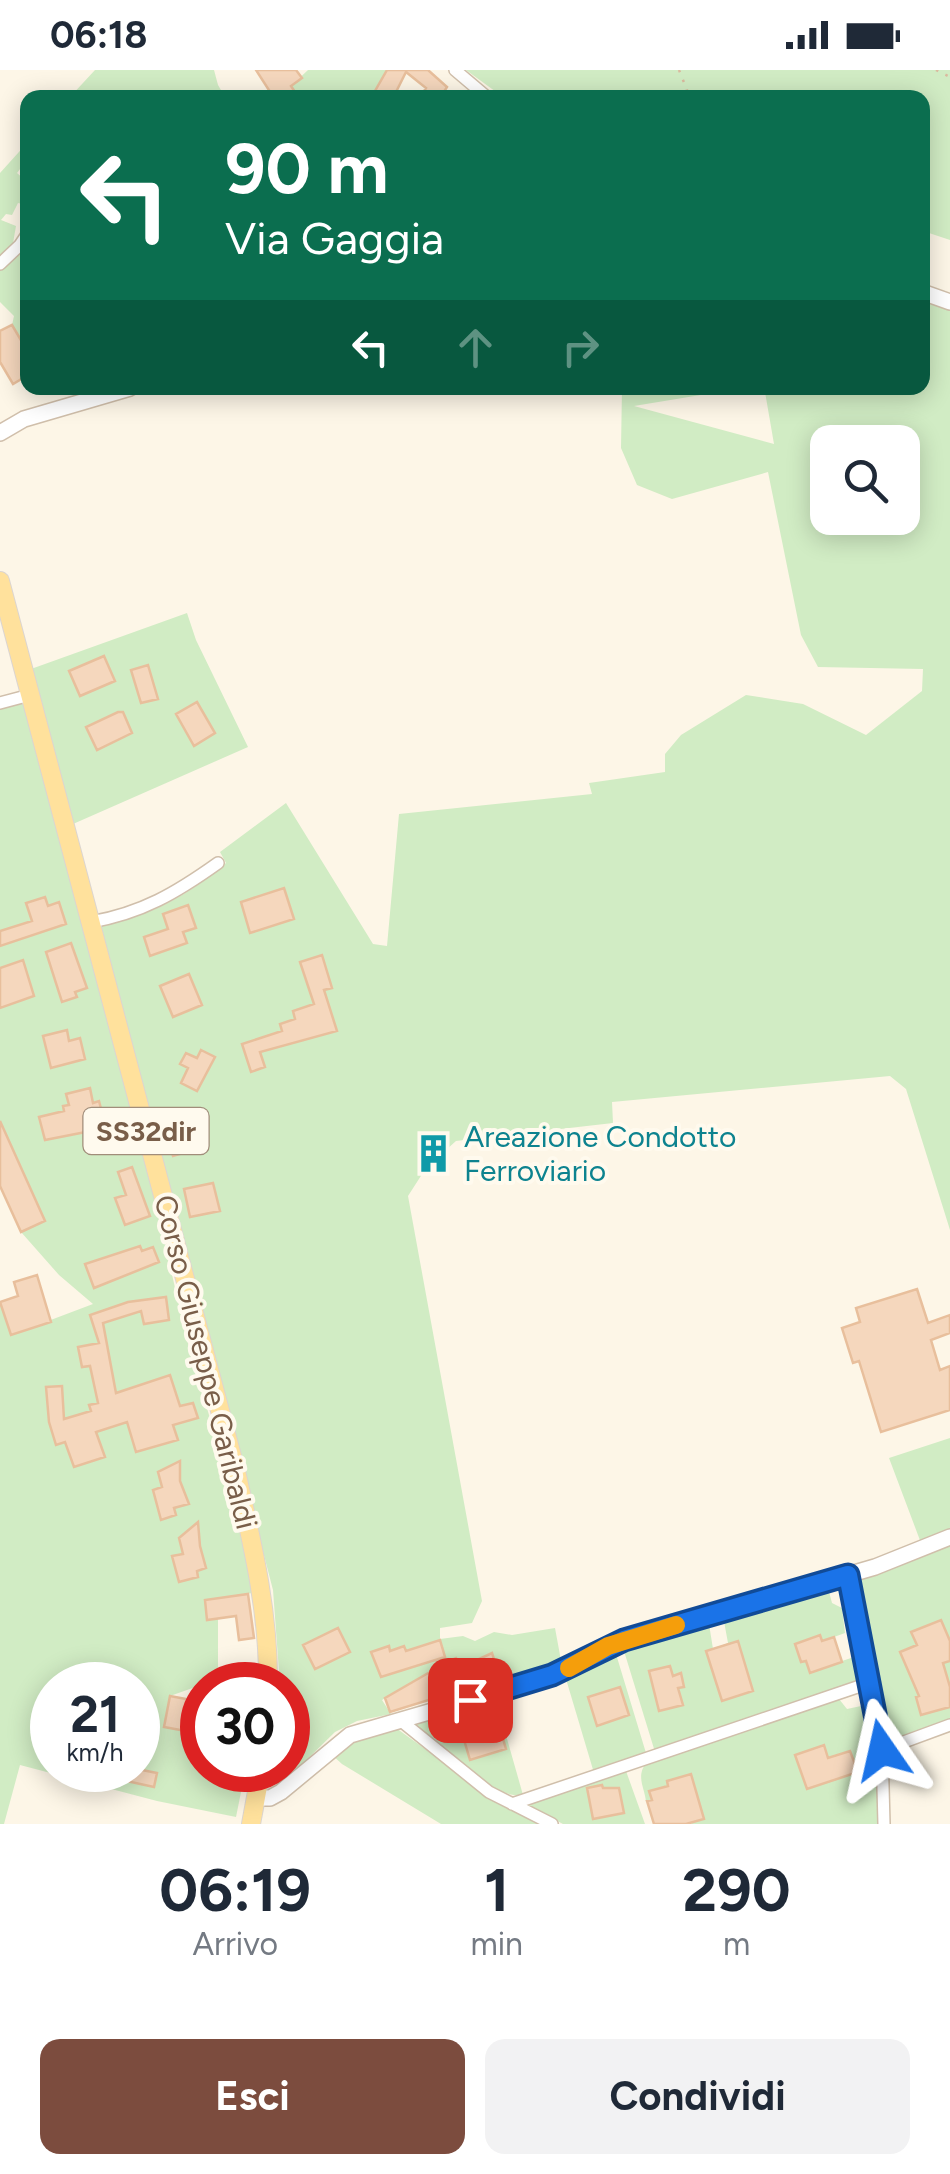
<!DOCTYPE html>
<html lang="it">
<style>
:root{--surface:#fff;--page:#f2f2f3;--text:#1f2937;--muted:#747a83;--accent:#7c4c3e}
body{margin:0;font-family:Figtree,sans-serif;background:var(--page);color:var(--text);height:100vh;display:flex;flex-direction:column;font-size:38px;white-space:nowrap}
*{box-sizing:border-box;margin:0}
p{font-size:32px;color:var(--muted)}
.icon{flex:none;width:55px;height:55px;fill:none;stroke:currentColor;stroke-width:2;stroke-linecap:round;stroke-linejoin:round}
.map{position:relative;height:1754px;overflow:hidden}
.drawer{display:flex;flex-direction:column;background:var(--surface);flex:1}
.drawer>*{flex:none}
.hud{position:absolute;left:20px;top:20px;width:910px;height:305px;border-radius:20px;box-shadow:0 5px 25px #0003;background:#0b6e4f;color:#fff;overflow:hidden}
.controls{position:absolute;left:810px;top:355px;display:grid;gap:20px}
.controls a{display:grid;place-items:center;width:110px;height:110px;border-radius:20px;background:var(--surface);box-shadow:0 5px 25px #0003;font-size:50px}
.speed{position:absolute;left:30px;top:1592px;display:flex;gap:20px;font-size:50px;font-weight:700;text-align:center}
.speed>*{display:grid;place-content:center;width:130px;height:130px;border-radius:50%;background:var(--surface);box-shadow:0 5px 25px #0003;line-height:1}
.speed small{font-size:25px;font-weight:400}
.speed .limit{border:15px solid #d22;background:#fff;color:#111}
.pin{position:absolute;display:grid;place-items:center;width:85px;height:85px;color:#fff;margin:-42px;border-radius:20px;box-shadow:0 5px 15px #0006}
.me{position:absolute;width:110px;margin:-55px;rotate:349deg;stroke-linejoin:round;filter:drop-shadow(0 0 8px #0008)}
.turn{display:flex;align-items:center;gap:35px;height:210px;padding:0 40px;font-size:45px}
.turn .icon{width:130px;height:130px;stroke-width:2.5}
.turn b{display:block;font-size:70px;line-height:85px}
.lanes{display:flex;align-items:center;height:95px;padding:0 40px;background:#0003;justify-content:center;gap:50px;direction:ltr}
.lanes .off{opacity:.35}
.eta{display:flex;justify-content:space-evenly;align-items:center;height:170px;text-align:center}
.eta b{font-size:60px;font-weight:700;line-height:70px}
.primary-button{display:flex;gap:20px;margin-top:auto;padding:20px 40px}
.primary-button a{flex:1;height:115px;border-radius:20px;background:var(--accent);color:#fff;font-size:40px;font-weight:700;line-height:115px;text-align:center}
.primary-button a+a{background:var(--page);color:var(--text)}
.status{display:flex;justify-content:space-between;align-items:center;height:70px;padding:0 50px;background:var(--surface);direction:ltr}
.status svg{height:28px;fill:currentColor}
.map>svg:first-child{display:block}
</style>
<div class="status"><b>06:18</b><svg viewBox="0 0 49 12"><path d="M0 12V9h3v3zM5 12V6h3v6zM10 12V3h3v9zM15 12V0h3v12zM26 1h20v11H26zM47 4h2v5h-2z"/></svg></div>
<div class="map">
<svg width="950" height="1754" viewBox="0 0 950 1754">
<rect width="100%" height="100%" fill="#fdf6e7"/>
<path fill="#d1ecc4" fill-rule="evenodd" d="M95,0H214L218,15L225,27H70Z
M308,0H387L371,27H299L291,16Z
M466,0H950V170L923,161L922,28L503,27Z
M27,73V90L17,103L27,112V135L18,133L12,145L6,144L1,150L16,156L12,179L0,189V103Z
M27,175V279L12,255L14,246L0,232V201Z
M923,231L950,241V1160L906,1019L890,1006L612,1032L613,1053L456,1071L426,1098L408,1126L482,1531L472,1553L440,1558V1569L463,1566L475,1571L494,1562L512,1565L555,1558L562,1596L464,1626L500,1608L492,1584L462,1597L456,1588L449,1591L382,1630L391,1644L357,1651L335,1662L281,1715L268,1713L270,1700H288V1615H280L273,1520L101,855C148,848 190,824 226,793L220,782L286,733L373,874L387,876L399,744L592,724L589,713L665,702V684L681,665L746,625L803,634L866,665L922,621L923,599L818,597L801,565L768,402L672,429L637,415L621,378L622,318H922ZM725,321L765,322L774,374L634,336ZM828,372H902V448H828Z
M187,543L196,570L248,677L73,754L31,599Z
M25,632L136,1050L190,1282L241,1451L252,1523L205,1530L207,1550L218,1549V1609L170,1626L165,1657L202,1664V1700H226L224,1709L243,1712L236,1747L157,1731L20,1695L4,1754H0V1232L11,1265L93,1234L59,1205L21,1162L45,1150L0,1051V639ZM52,1615H138V1700H52Z
M950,1368V1461L921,1473L889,1388Z
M950,1474V1649L897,1669L891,1666L874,1602L856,1509L902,1495Z
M828,1518L832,1533L842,1538L845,1563L834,1567L842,1591L857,1586L863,1611L655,1682L624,1581L709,1554L713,1579L728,1573L723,1546Z
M616,1584L646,1683L594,1703L566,1609Z
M839,1629L847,1639L861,1636L868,1673L877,1692L880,1754H690L704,1748L691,1704L668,1711L669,1716L650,1721L652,1730L646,1732C645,1718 635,1706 647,1692Z
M496,1630L523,1725C495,1730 445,1682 422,1664L417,1656L419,1651Z
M396,1658L503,1735L543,1754H441L342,1694L331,1684L345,1674Z
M626,1701L645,1754H563L526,1734Z"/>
<path fill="#f5d7bd" stroke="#e8bf9c" stroke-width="2.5" d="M256,0H296L302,8L291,16L299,28H274Z
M387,0H428L447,17L440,28H420L426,18L406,2L393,28H371Z
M12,255L28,282V305L13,314L0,292V261Z
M104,586L115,611L80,626L69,601Z
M148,595L158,629L141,633L131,600Z
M197,632L215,663L194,676L176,644Z
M118,642H123L132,663L97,680L86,657Z
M284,818L294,849L250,863L241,832Z
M45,827L48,836L59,832L66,854L0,876V861L32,851L26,833Z
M188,835L196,858L183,862L187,873L150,886L144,867L168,859L163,844Z
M71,873L87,918L75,922L77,927L62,932L46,882Z
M322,885L332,918L324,920L337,961L260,982L265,997L251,1002L242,974L282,961L280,954L295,949L293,941L314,934L300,892Z
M23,890L34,926L0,938V898Z
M189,904L202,935L173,947L160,916Z
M67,960L69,971L80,968L85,989L51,998L43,966Z
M201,980L215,987L197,1021L181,1013L188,998L180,994L186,983L197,988Z
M90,1018L93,1033L99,1031L106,1058L45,1070L39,1047L64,1041L63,1036L69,1035L66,1024Z
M0,1051L45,1151L21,1162L0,1116Z
M189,1052L197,1079L173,1086L165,1060Z
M132,1097L150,1146L125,1155L115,1128L126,1125L118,1102Z
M213,1113L220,1141L190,1147L184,1119Z
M140,1176L142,1181L153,1177L159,1192L94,1218L85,1194Z
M37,1205L51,1252L11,1265L0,1232L18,1226L14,1212Z
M917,1219L928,1253L950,1245V1263L931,1270L940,1300L950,1296V1340L881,1362L859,1291L853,1293L842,1258L860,1252L856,1238Z
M166,1227L169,1250L144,1254L141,1241L103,1253L116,1323L170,1305L180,1336L193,1333L198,1348L173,1355L178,1370L136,1382L127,1352L96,1362L105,1387L74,1397L65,1372L56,1375L49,1352L46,1317L62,1316L64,1349L91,1341L89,1335L98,1333L90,1296L82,1297L78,1277L99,1273L90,1245L128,1232Z
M180,1391V1411L189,1434L174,1438L176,1445L161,1450L153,1420L162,1417L158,1402Z
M198,1452L200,1476L206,1498L197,1501L198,1507L179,1512L172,1486L183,1484L179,1468Z
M248,1524L254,1568L239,1570L236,1546L207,1550L205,1530Z
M941,1550L950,1571V1591L943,1593L950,1617V1637L921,1645L916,1627L919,1626L900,1582L917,1575L911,1562Z
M338,1558L350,1582L315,1599L303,1575Z
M820,1565L822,1571L834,1567L842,1592L810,1603L806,1591L801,1592L795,1574Z
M440,1570L445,1587L381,1607L371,1582L389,1576L390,1581L404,1576L406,1581Z
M738,1571L753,1621L722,1631L706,1581Z
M492,1583L500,1608L390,1642L385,1628L449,1591L456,1588L462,1597Z
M670,1596L673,1606L681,1603L684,1617L678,1618L683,1635L659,1641L649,1601Z
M620,1617L629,1645L597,1656L588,1627Z
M170,1626L202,1632V1664L164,1657Z
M498,1652L506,1679L470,1690L462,1663Z
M824,1675L828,1688L850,1681L858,1702L807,1719L795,1685Z
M100,1700H142L157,1703L154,1717L99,1705Z
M691,1704L704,1749L686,1754H654L647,1731L652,1730L649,1721L668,1716L667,1711Z
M602,1715L603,1718H619L624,1743L593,1749L587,1718Z"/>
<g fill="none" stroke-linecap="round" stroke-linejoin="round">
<defs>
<path id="minor" d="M455,0L488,28
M0,194L20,175L28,163
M0,633L30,625
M91,852C142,843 176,823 218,793
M848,1505L882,1680L884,1754
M400,1650L489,1722L552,1754
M882,1680L950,1655
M512,1734L869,1613"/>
<path id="tertiary" d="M922,222L950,232
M0,363L24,349L130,318
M256,1728H270L281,1722L350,1665L535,1611L571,1597L624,1570L875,1497L950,1467"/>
<path id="primary" d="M0,511L236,1401C252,1472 269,1542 268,1615
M251,1754L261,1700"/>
</defs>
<use href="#minor" stroke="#d0bfab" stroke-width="14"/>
<use href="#tertiary" stroke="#d0bfab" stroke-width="18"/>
<use href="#primary" stroke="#dcd5d0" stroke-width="20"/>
<path stroke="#daba9f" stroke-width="2.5" stroke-dasharray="2.5 8" stroke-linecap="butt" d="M679,0L687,20L682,28
M936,0L950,7"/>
<use href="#minor" stroke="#fff" stroke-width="11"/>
<use href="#tertiary" stroke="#fff" stroke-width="15"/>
<use href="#primary" stroke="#ffe19c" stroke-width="18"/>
</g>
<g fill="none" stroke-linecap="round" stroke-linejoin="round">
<defs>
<path id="route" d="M470,1630L552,1605L624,1570L848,1505L882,1680"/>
</defs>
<use href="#route" stroke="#114b97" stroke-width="25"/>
<use href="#route" stroke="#1a73e8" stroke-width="18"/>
<path stroke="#f59e0b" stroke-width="18" d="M569,1598L608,1576L676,1555"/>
</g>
<defs>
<symbol id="building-bare" viewBox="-9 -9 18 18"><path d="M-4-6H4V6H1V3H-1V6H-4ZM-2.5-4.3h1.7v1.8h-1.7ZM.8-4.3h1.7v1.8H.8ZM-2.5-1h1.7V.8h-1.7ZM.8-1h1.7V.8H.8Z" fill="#0f9aa8" stroke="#fffaee" stroke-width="2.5" paint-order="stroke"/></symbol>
</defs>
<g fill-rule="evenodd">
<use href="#building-bare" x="406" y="1056" width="55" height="55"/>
</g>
<g text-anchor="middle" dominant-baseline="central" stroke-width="8" stroke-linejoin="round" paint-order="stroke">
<rect fill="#fffaee" stroke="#a18d7a" stroke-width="2.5" x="83.5" y="1038" width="125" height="46" rx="8"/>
<g font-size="28" font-weight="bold" fill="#795e49">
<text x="146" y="1061">SS32dir</text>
</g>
<g font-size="30" fill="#0d838f" stroke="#fffaee" text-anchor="start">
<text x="464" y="1066">Areazione Condotto<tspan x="464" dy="34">Ferroviario</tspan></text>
</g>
<g font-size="30" fill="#795e49" stroke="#fffaee">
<text transform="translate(206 1292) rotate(76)">Corso Giuseppe Garibaldi</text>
</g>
</g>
</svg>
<div class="controls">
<a><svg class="icon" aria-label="search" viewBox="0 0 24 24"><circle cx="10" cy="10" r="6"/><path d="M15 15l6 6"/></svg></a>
</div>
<div class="speed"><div>21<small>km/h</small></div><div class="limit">30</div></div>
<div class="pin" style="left:470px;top:1630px;background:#d93025"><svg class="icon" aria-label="arrive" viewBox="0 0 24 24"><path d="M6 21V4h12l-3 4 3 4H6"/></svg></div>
<svg class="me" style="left:882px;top:1680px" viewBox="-20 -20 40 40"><path d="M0-17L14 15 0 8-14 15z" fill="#1a73e8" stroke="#fff" stroke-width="4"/></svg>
<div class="hud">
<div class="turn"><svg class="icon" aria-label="left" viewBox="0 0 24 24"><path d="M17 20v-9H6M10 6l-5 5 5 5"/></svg><div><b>90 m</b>Via Gaggia</div></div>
<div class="lanes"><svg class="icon" aria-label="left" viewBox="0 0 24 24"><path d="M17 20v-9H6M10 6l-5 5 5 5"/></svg><svg class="icon off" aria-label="ahead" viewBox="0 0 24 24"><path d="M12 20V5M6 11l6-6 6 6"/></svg><svg class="icon off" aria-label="right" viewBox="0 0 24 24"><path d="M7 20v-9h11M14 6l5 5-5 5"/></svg></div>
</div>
</div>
<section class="drawer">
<div class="eta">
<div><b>06:19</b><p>Arrivo</p></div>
<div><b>1</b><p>min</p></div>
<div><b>290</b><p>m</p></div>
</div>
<div class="primary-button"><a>Esci</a><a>Condividi</a></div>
</section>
